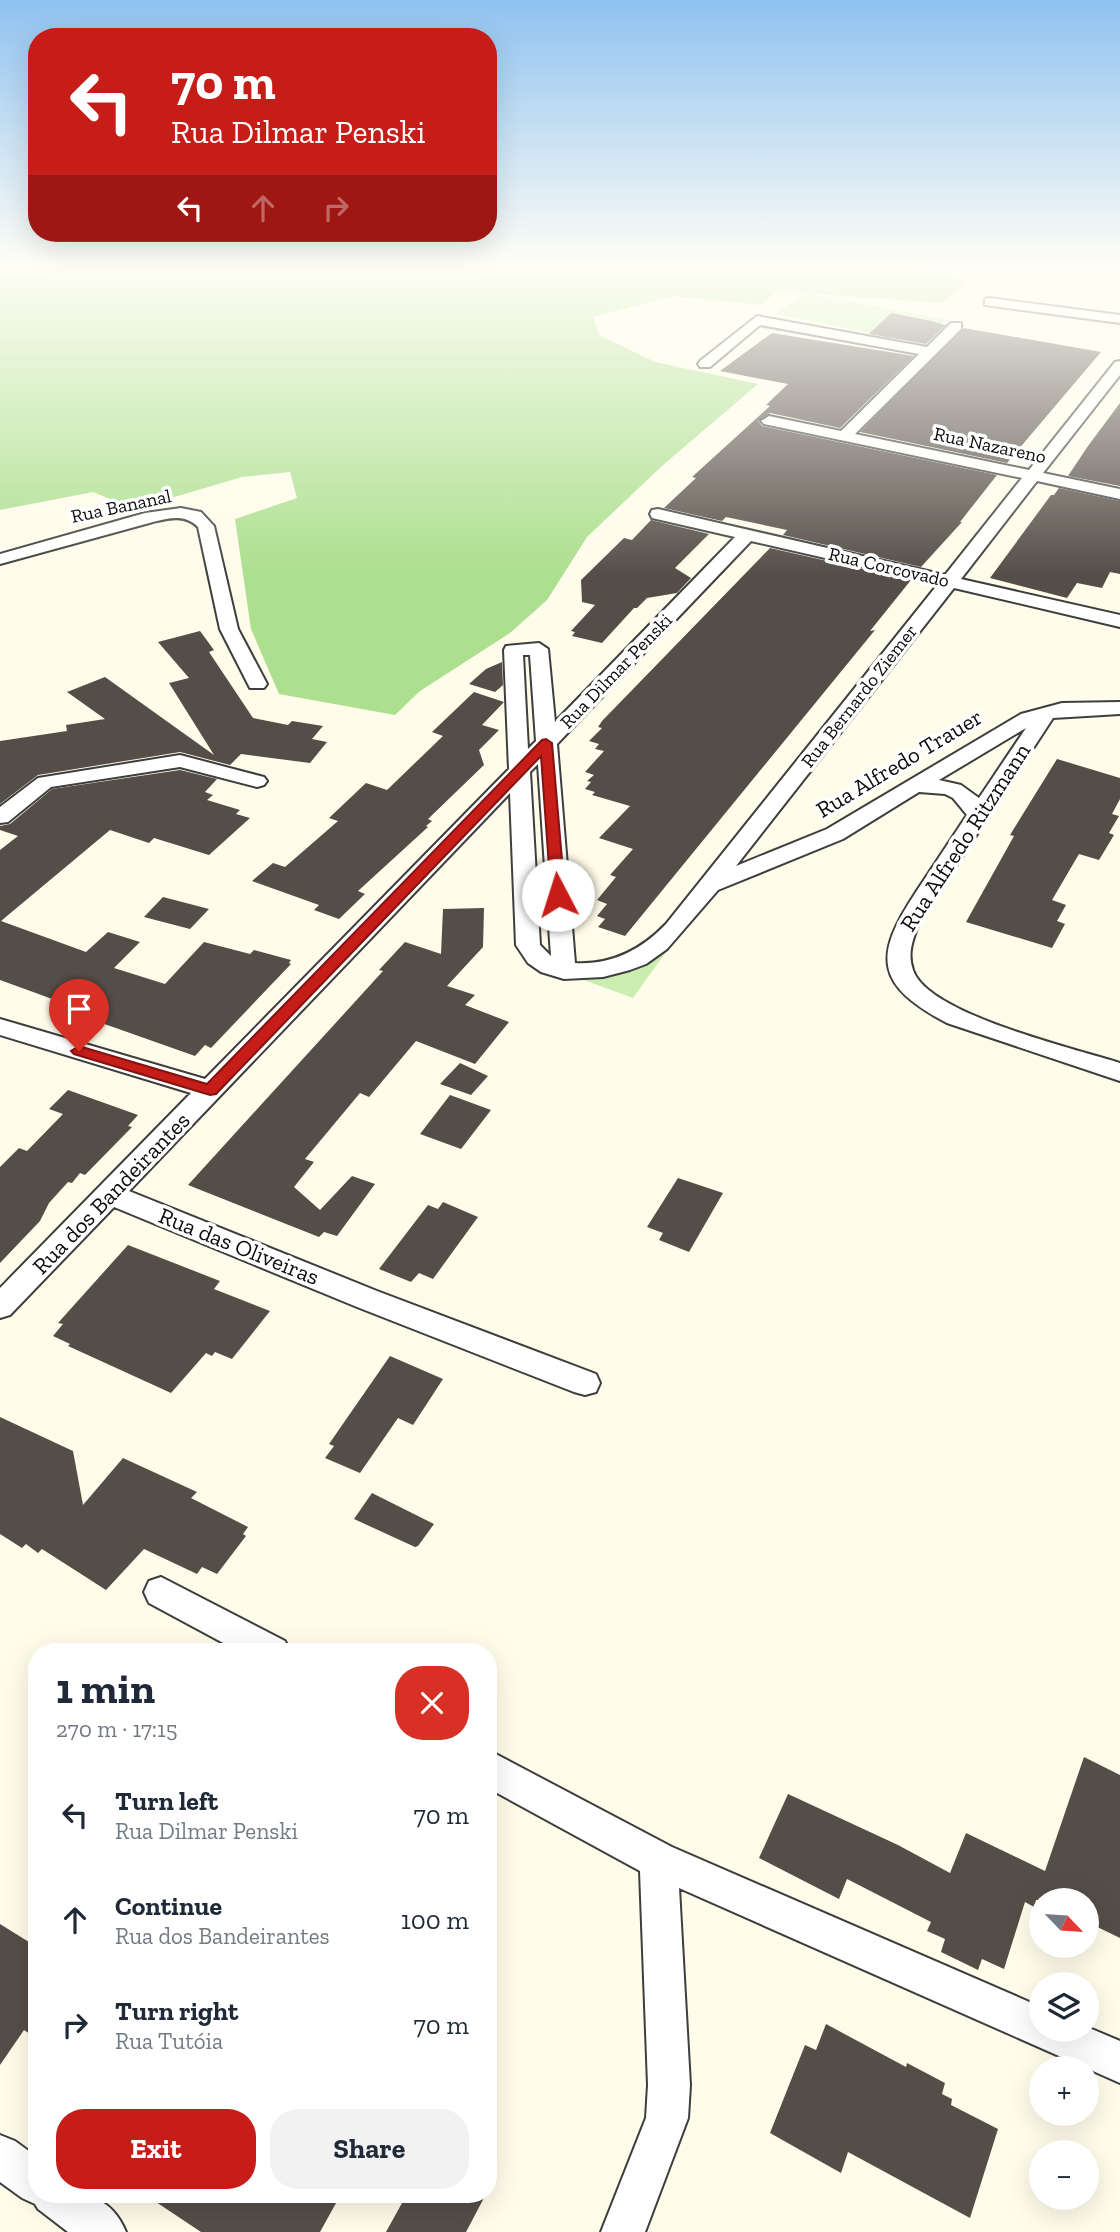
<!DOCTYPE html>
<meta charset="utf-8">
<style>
:root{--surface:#fff;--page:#f2f2f3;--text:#1f2937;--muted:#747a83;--accent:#c71d18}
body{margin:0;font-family:"Zilla Slab",serif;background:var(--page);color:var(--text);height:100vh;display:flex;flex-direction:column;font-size:26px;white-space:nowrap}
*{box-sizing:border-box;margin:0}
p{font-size:23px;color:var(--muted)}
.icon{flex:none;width:38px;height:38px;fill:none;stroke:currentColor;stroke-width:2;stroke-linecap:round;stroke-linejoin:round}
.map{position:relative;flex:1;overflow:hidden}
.panel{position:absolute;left:28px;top:1643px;width:469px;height:560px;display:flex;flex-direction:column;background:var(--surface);border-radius:28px;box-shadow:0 7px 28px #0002}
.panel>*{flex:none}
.guide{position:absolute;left:28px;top:28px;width:469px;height:214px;border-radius:28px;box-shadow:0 7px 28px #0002;background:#c71d18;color:#fff;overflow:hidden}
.needle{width:46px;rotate:115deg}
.buttons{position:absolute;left:1029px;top:1888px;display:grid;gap:14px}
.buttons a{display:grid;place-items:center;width:70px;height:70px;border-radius:50%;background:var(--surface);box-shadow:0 7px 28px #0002;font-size:35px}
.pin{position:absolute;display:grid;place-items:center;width:60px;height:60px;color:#fff;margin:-72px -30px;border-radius:50% 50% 50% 0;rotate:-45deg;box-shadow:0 0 7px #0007}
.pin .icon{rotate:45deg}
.me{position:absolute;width:77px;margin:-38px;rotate:355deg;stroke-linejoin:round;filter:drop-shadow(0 0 5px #0008)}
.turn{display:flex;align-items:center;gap:24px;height:147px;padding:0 28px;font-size:32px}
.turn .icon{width:91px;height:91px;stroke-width:2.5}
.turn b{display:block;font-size:49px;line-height:60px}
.lanes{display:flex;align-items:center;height:66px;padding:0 28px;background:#0003;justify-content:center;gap:35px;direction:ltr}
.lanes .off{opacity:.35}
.round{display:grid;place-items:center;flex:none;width:74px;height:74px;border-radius:28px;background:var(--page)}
.summary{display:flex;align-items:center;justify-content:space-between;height:119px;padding:0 28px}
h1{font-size:42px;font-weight:800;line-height:52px}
.cta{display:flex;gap:14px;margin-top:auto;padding:14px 28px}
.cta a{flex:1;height:80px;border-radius:28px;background:var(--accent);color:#fff;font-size:28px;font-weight:800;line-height:80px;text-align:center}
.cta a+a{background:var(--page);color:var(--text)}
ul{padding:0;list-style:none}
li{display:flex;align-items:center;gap:21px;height:105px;padding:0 28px}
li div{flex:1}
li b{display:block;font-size:26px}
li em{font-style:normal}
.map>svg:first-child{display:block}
</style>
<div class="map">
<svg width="1120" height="2232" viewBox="0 0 1120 2232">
<rect width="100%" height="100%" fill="#fffcea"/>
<path fill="#cbedb0" d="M805,293L946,320L922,343L776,314Z
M671,945L633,998L581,979C620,976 642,972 671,945Z"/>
<path fill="#acdf8e" d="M0,263H887L909,266L971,282L941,303L778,291L760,305L673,296L593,317L599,335L655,362L758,384L663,465L587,537L547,600L510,633L420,691L395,715L279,694L251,629L235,519L297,498L290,472L242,477L134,509L93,492L0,510Z"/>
<path fill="#554d47" d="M891,313L931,321L946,325L926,344L869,334Z
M964,328L1101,352L1007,463L860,432Z
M772,333L914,356L840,428L770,413L758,421L762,426L997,475L960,522H962L921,567L783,535L787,530L726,517L722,521L664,508L696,478L692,477L770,406L766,405L788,384L720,371Z
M1120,403V486L1068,476L1088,446Z
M1059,488L1120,501V574L1110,572L1102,588L1077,583L1067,598L990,578L1051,495H1054Z
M651,520L709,534L675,568L691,578L677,593L647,598L637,608H634L602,643L572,636L575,632L571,631L595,605L582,602L581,580L624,538L632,540Z
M770,548L911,580L870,631L875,630L625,936L598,927L605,919L597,916L607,904L597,900L616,877L610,875L633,849L599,838L630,806L592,795L595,792L585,789L591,782L587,781L594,775L585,772L604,751L595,749L599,744L589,741L602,728L598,727L602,721Z
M200,631L214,650L209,652L253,718L288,725L292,721L323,726L312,739L327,742L310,763L241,754L230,765L180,752L38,775L0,804V741L67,731L66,725L105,719L67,692L105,677L214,755L169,683L189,678L158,642Z
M502,662L503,685L495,692L469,684L486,669Z
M474,692L504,702L482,725L499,730L479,750L484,765L428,819L432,821L426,826L428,827L358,891L365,894L339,919L314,910L319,905L252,881L273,863L285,867L338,821L329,818L366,783L387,790L443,736L432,732Z
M1057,759L1120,778V799L1112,814L1119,816L1109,833L1114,835L1099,860L1079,854L1052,900L1066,905L1057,921L1065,924L1052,948L966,922L1014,836L1010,835Z
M180,770L217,779L205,792L213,795L207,800L240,810L236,814L250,818L209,855L154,838L149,843L110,830L1,921L86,952L108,932L140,942L114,968L165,984L204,942L250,954L254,950L291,960L289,963L291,964L211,1048L205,1045L195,1056L79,1015L81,1012L75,1010L77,1008L0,980V850L18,836L0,830V826L10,824L52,789Z
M163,897L209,909L190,929L144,917Z
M484,908L483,947L447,986L475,995L465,1005L509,1022L475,1064L416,1041L369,1097L360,1093L305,1159L314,1162L294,1187L320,1210L352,1176L375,1184L337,1236L324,1232L319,1237L188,1185L383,971L379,970L405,942L441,954L443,909Z
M460,1063L488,1076L471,1095L440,1084Z
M68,1090L138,1115L128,1126L132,1127L85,1175L80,1173L72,1183L68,1182L49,1203L40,1221L0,1263V1167L19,1148L27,1151L63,1114L49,1109Z
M450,1095L491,1110L461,1149L420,1134Z
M678,1178L723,1193L689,1252L659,1240L663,1233L647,1227Z
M443,1202L478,1217L433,1279L419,1273L411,1282L379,1269L428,1205L438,1209Z
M128,1245L220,1281L214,1289L270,1311L232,1359L215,1352L212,1356L206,1353L171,1393L68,1346L70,1344L53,1336L63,1324L58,1323Z
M390,1356L443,1379L413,1425L398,1418L360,1473L325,1458L334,1446L329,1444Z
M0,1417L73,1451L83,1505L123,1458L197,1492L191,1498L248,1527L243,1534L246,1536L217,1574L202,1567L197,1574L144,1549L106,1590L42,1549L38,1553L26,1544L22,1548L0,1534Z
M372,1493L434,1524L418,1546L415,1547L354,1519Z
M1084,1757L1120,1775V1938L1087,1922V1900H1036L1034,1907L1025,1902L1004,1969L982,1959L978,1970L941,1952L945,1939L927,1931L931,1922L847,1879L839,1899L759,1858L788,1794L898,1845L950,1873L966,1833L1045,1871Z
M0,1924L37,1947V2039L24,2030L0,2065Z
M826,2024L906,2067L907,2063L945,2083L942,2094L952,2099L951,2105L998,2129L970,2218L848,2152L841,2173L770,2133L805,2045L816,2050Z
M144,2194H341L320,2232H201Z
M407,2194H486L466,2232H386Z"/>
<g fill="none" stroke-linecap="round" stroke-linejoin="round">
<defs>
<path id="street" d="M990,298L1120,315V323L985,305V299Z
M757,316L927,347L951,323H961V329L855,434L1029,470L1115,362L1120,361V375L1043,473L1120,489V499L1037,481L961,579L1120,615V627L954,588L736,866L827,829L1021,714L1062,703L1120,702V714L1053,718L919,923C913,939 907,953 913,970C927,1014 1076,1049 1120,1063V1081L947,1023C875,985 873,957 916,892C933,866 950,841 967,815L953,798L945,794L919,792L843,839L718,890L667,949L646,964L630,970L603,977L564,979L541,972L528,963L516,945L510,793L129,1191L377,1291L596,1374L600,1383L596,1392L585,1395L574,1392L357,1307L114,1207L10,1315L0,1318V1288L191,1093L0,1035V1019L205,1079L509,769L504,650L506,646L539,643L548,649L555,722L735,537L652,518L650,514L652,510L658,509L945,575L1022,478L764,424L761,421L769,416L841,431L919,354L760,325L710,367H700L698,364L700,361ZM751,541L938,584L666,924C641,950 612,965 575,963L557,744ZM523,655H530L536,741L528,749ZM1026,728L979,798L961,785L939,780ZM538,764L551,956L540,945L530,772Z
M181,508L201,512L214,526L238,629L267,684L264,688H250L220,629L198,527C185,514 170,518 153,522L0,564V554L145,513Z
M180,755L264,777L267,781L264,785L257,787L180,767L51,787L8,822L0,823V807L38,778Z
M161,1577L285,1641L290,1652H240L149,1603L144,1592L149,1581Z
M488,1750L672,1847L1041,2007V2030H1087V2027L1120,2041V2083L679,1888L690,2085L688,2118L645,2232H601L646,2118L648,2085L640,1871L488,1788Z
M0,2135L15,2141L37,2157V2194C76,2194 108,2189 126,2232H68L38,2209L35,2204L22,2198L0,2182Z"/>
</defs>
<use href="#street" stroke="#3e3e3e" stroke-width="4"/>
<use href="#street" fill="#fff" fill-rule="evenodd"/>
</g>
<linearGradient id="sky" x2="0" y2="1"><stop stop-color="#8fc2f0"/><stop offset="0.46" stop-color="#fffef6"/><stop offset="1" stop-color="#fffef6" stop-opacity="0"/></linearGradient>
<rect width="1120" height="576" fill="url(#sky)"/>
<path fill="#c71d18" stroke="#811310" stroke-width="2" d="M546,739L552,743L565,895L563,898L558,899L551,895L541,756L216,1094L210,1095L74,1054L71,1051L79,1046L207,1084L542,740Z"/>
<g text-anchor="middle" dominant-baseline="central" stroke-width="7" stroke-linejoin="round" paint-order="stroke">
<g font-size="19" fill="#0b0b0b" stroke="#fff">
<text transform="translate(990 445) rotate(12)">Rua Nazareno</text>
<text transform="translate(121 506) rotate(-12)">Rua Bananal</text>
<text transform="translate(889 567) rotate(13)">Rua Corcovado</text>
<text transform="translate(616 671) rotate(-46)">Rua Dilmar Penski</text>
<text transform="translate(859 696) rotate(-52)">Rua Bernardo Ziemer</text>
</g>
<g font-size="23" fill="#0b0b0b" stroke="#fff">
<text transform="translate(899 763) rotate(-31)">Rua Alfredo Trauer</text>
<text transform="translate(965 837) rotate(-57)">Rua Alfredo Ritzmann</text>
<text transform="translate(111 1193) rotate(-46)">Rua dos Bandeirantes</text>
<text transform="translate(239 1246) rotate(22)">Rua das Oliveiras</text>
</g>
</g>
</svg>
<div class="buttons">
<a><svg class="needle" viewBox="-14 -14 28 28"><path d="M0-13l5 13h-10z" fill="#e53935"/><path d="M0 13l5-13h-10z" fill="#747a83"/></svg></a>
<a><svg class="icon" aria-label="layers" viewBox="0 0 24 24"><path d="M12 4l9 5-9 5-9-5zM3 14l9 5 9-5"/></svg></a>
<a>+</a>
<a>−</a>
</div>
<div class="pin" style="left:79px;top:1051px;background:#d93025"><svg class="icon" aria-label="arrive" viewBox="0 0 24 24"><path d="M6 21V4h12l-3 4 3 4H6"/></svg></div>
<svg class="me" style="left:558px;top:895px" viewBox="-20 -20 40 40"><circle r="19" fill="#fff"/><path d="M0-13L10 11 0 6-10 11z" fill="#c71d18"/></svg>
<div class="guide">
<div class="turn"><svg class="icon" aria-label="left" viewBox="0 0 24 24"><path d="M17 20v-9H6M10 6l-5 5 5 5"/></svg><div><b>70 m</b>Rua Dilmar Penski</div></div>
<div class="lanes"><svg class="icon" aria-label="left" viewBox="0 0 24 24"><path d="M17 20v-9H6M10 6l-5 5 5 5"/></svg><svg class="icon off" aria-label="ahead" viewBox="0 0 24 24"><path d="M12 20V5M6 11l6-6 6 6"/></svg><svg class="icon off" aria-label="right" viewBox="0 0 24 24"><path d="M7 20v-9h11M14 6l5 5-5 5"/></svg></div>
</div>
<section class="panel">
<div class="summary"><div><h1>1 min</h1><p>270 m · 17:15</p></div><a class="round" style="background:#d93025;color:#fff"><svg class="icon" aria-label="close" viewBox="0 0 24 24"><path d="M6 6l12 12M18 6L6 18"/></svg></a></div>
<ul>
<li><svg class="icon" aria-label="left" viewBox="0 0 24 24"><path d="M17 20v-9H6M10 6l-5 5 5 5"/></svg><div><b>Turn left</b><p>Rua Dilmar Penski</p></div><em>70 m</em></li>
<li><svg class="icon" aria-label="ahead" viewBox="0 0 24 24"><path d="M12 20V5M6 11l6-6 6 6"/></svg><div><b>Continue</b><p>Rua dos Bandeirantes</p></div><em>100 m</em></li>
<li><svg class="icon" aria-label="right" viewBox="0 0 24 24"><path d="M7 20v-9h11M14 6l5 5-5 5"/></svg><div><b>Turn right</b><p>Rua Tutóia</p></div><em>70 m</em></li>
</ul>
<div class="cta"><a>Exit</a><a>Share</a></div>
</section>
</div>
